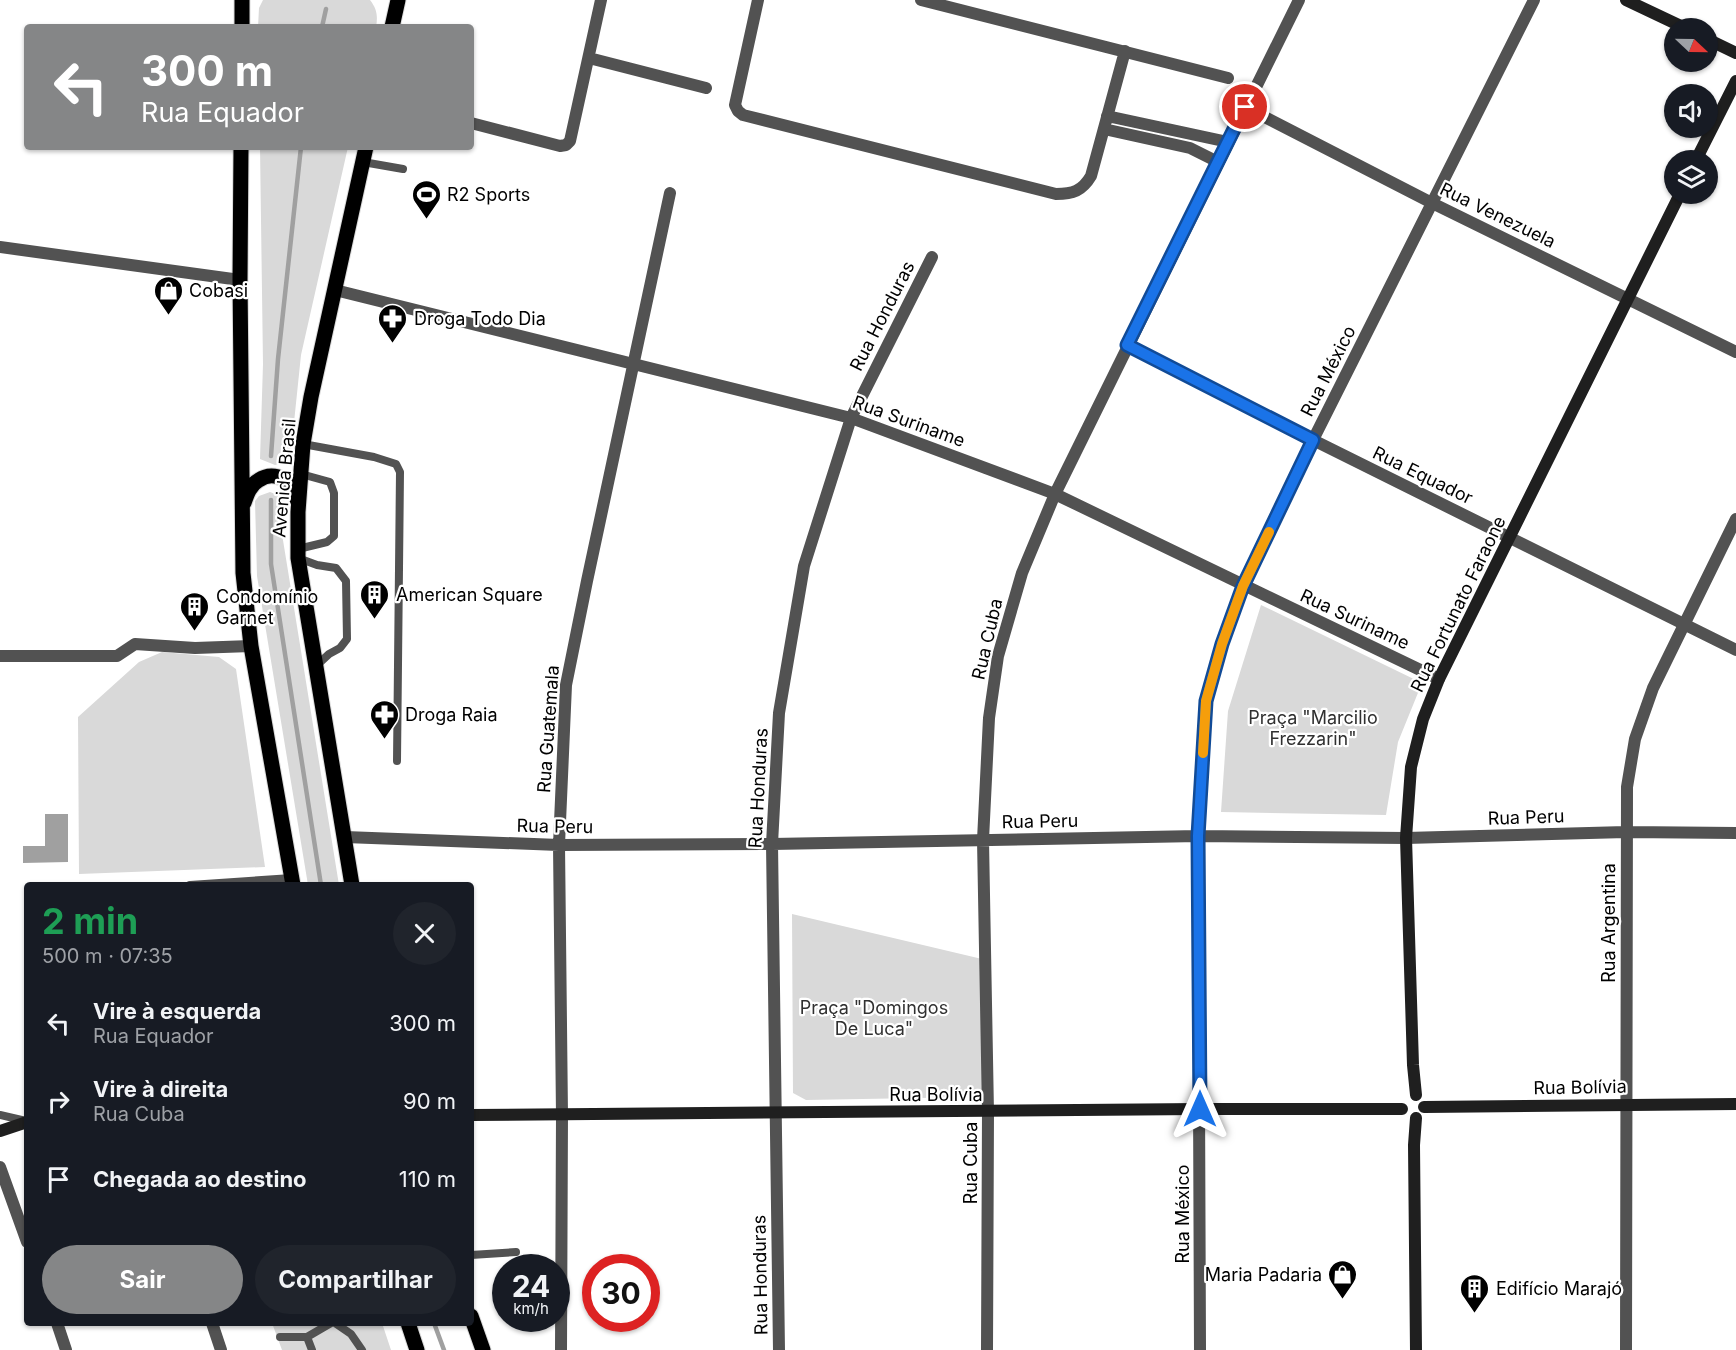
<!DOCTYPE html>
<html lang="pt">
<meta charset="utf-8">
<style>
:root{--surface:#171b24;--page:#20242c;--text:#f1f3f6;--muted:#9ea1a6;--accent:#858687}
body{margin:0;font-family:Inter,sans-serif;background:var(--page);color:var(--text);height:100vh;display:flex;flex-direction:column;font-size:22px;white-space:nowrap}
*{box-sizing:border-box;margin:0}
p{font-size:20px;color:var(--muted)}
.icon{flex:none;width:33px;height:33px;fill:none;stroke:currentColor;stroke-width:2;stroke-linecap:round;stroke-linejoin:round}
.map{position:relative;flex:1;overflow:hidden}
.sheet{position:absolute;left:24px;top:882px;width:450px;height:444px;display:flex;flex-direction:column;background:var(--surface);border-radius:6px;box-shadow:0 2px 4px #0004}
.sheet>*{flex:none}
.hud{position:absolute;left:24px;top:24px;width:450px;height:126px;border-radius:6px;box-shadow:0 2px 4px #0004;background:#858687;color:#fff;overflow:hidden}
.needle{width:39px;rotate:112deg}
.buttons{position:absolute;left:1664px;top:18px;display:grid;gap:12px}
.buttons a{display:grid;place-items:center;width:54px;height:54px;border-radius:50%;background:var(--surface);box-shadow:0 2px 4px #0004;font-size:30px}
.speed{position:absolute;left:492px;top:1254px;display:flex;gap:12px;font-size:30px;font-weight:700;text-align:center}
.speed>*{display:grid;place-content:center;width:78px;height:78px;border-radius:50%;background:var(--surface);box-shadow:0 2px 4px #0004;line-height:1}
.speed small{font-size:15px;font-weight:400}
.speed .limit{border:9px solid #d22;background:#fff;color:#111}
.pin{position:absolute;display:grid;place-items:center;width:51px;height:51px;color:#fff;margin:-26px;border:3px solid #fff;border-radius:50%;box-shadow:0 2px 6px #0007}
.me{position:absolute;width:66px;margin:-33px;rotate:0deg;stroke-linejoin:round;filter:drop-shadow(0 0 4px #0008)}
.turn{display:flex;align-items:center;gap:21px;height:126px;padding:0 18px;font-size:27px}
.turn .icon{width:78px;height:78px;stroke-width:2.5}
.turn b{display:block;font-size:42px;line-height:51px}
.round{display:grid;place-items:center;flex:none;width:63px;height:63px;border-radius:32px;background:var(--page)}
.summary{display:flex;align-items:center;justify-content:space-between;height:102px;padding:0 18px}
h1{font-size:36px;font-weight:700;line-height:45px;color:#1e9e55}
.primary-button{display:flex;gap:12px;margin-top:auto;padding:12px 18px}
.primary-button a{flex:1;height:69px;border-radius:36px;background:var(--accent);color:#fff;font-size:24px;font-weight:700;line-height:69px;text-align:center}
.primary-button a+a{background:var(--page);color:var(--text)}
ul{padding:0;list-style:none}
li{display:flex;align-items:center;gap:18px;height:78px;padding:0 18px}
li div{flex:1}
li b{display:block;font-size:22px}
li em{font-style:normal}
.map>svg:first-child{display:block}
</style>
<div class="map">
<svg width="1736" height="1350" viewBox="0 0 1736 1350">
<rect width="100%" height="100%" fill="#fff"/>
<path fill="#d9d9d9" d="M263,0H370C377,9 378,16 376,27H258L259,8Z
M260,147H348L301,355L290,461L275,465L260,459L263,364Z
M270,492L281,496L285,500L282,534L339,885H308L257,576L255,501L259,496Z
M1261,605L1422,683L1398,742L1386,815L1221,812L1228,711Z
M162,652L219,657L236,669L265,867L79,874L78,717L139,662Z
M792,914L982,959L984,1090L975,1097L806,1100L793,1093Z
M272,1323H382L391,1350H282Z"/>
<path fill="#a0a0a0" d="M45,814H68V862L23,863V846H45Z"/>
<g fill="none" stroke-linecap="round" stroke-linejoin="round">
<path stroke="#a0a0a0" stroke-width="4.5" d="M322,27L326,9
M271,456L278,359L301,147
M271,500V564L321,885
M434,1323L444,1350"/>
<defs>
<path id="primary" d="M242,27V0
M392,27L398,0
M241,147L240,280L243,573L251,646L293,885
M244,503C247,494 250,485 259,480C275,469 295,482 297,500
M352,885L298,558V512L303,444L311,397L366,147
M471,1316L483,1350
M408,1323L417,1350"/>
</defs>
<use href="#primary" stroke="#dbdbdb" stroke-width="17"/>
<path stroke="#525252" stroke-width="8" d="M363,162L403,169
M303,444L374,457L396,464L400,472L397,761
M298,549L327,542L334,536V493L330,482L301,474
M298,558L317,565L336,568L346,581L347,639L340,648L329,654L316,666
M190,885L292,878
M0,1115L26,1121
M471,1255L516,1252
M335,1323L351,1334L362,1350
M280,1337H307
M312,1350L307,1337L331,1323"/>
<path stroke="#525252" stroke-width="12" d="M758,0L735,105L738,111L743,115L1056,194C1073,194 1082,191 1091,176L1125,51
M921,0L1228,78
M589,58L706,88
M1245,107L1432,203L1736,352
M1107,116L1228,142
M471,123L560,146L566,145L570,141L601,0
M1104,129L1190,148L1218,162
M0,247L240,280
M335,290L851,418L1055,494L1439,679
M1127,345L1313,440L1736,650
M0,656H117L135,644L195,648L251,646
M345,837L559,845L772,844L1198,836L1406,838L1626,832L1736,833
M0,1167L27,1242
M57,1323L66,1350
M212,1323L221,1350
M561,1350L562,1115L559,845L566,685L587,581L670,193
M779,1350L772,844L779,713L804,566L851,418L932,257
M987,1350L988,1112L983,840L989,718L998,656L1022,573L1055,494L1299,0
M1200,1350L1198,836L1206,701L1222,644L1243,586L1313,440L1534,0
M1626,1350L1627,787L1635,739L1653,688L1736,519"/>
<path stroke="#1f1f1f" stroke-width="12" d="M1626,0L1685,28
M1707,39L1736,53
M1696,160L1736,81
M1416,1095L1413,1065L1406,838L1411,767L1423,719L1439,679L1680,194
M1424,1107L1736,1104
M471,1115L1200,1109H1402
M1416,1118L1414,1145L1416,1350
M0,1131L27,1122"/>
<use href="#primary" stroke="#000" stroke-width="15"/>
</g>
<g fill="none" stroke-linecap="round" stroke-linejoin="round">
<defs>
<path id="route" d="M1200,1109L1198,836L1206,701L1222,644L1243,586L1313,440L1127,345L1245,107"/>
</defs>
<use href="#route" stroke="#114b97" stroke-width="15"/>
<use href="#route" stroke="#1a73e8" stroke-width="10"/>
<path stroke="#f59e0b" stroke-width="10" d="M1203,753L1206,701L1222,644L1243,586L1269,532"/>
</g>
<defs>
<symbol id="stadium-pin" viewBox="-11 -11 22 30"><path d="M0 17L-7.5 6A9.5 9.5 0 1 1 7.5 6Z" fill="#000" stroke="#fff"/><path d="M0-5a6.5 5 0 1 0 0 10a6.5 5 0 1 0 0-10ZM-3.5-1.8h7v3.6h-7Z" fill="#fff"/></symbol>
<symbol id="shop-pin" viewBox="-11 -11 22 30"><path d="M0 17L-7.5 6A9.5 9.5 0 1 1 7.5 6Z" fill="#000" stroke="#fff"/><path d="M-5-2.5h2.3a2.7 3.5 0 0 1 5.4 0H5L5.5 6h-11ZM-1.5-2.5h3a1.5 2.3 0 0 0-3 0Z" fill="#fff"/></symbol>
<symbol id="pharmacy-pin" viewBox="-11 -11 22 30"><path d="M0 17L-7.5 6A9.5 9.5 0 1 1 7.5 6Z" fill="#000" stroke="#fff"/><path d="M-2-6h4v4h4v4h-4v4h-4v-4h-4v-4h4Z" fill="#fff"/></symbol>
<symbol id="building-pin" viewBox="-11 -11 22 30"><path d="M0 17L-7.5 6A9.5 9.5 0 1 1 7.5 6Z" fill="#000" stroke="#fff"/><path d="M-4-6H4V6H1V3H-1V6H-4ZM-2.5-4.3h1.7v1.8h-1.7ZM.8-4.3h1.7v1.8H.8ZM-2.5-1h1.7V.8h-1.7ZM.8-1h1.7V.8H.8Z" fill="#fff"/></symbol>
</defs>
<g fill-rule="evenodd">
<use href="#stadium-pin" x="410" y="178" width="33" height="45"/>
<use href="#shop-pin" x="152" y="274" width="33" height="45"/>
<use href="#pharmacy-pin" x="376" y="302" width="33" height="45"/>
<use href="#building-pin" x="358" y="578" width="33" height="45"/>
<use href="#building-pin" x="178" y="590" width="33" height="45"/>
<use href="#pharmacy-pin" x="368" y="698" width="33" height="45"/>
<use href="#shop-pin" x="1326" y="1258" width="33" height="45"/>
<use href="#building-pin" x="1458" y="1272" width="33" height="45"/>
</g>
<g text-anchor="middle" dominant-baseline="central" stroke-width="4.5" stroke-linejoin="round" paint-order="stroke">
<g font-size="18" fill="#000" stroke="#fff" text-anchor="start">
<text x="447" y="194">R2 Sports</text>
<text x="189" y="290">Cobasi</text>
<text x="414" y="318">Droga Todo Dia</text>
<text x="396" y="594">American Square</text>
<text x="216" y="596">Condomínio<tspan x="216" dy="21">Garnet</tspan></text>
<text x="405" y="714">Droga Raia</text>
<text x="1322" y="1274" text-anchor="end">Maria Padaria</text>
<text x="1496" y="1288">Edifício Marajó</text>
</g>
<g font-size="18" fill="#000" stroke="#fff">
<text transform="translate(1498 215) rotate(26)">Rua Venezuela</text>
<text transform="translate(882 316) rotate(-63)">Rua Honduras</text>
<text transform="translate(1328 371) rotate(-63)">Rua México</text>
<text transform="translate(909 421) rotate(20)">Rua Suriname</text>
<text transform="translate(1423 475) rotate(26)">Rua Equador</text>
<text transform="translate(284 478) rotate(-85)">Avenida Brasil</text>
<text transform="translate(1458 604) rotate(-64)">Rua Fortunato Faraone</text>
<text transform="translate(1355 619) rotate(25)">Rua Suriname</text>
<text transform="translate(987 639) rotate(-77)">Rua Cuba</text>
<text transform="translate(548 729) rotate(-86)">Rua Guatemala</text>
<text transform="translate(758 788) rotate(-87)">Rua Honduras</text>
<text transform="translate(1526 817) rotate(-2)">Rua Peru</text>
<text transform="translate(1040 821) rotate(-1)">Rua Peru</text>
<text transform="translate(555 826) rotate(1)">Rua Peru</text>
<text transform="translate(1608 923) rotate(-90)">Rua Argentina</text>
<text transform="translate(1580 1087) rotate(-1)">Rua Bolívia</text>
<text x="936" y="1094">Rua Bolívia</text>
<text transform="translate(970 1163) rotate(-90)">Rua Cuba</text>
<text transform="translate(1182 1214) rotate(-90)">Rua México</text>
<text transform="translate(760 1275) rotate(-91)">Rua Honduras</text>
</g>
<g font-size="18" fill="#303030" stroke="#fff">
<text x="1313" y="717">Praça "Marcilio<tspan x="1313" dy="21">Frezzarin"</tspan></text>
<text x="874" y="1007">Praça "Domingos<tspan x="874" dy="21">De Luca"</tspan></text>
</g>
</g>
</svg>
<div class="buttons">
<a><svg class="needle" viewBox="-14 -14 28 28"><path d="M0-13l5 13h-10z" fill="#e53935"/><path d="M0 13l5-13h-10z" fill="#9ea1a6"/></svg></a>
<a><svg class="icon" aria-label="sound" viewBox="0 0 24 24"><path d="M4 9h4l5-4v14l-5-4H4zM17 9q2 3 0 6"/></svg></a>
<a><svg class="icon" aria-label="layers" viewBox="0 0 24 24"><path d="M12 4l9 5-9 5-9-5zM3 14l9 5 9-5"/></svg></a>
</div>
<div class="speed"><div>24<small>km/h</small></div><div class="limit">30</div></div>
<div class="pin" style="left:1245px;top:107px;background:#d93025"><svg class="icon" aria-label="arrive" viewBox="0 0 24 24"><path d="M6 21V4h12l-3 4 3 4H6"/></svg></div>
<svg class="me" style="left:1200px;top:1109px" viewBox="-20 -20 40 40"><path d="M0-17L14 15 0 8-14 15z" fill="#1a73e8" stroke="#fff" stroke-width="4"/></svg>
<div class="hud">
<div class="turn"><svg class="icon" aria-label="left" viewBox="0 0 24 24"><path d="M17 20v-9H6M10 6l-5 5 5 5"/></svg><div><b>300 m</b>Rua Equador</div></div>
</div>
<section class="sheet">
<div class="summary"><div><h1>2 min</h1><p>500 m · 07:35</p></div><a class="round"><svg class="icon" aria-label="close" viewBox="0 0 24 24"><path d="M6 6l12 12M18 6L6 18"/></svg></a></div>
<ul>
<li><svg class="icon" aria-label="left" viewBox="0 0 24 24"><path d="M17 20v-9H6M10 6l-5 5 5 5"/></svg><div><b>Vire à esquerda</b><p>Rua Equador</p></div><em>300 m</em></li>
<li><svg class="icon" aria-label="right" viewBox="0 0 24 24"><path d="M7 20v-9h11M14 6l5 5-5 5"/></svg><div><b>Vire à direita</b><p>Rua Cuba</p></div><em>90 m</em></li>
<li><svg class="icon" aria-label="arrive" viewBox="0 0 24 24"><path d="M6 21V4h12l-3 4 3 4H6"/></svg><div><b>Chegada ao destino</b></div><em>110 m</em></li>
</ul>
<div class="primary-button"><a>Sair</a><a>Compartilhar</a></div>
</section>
</div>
